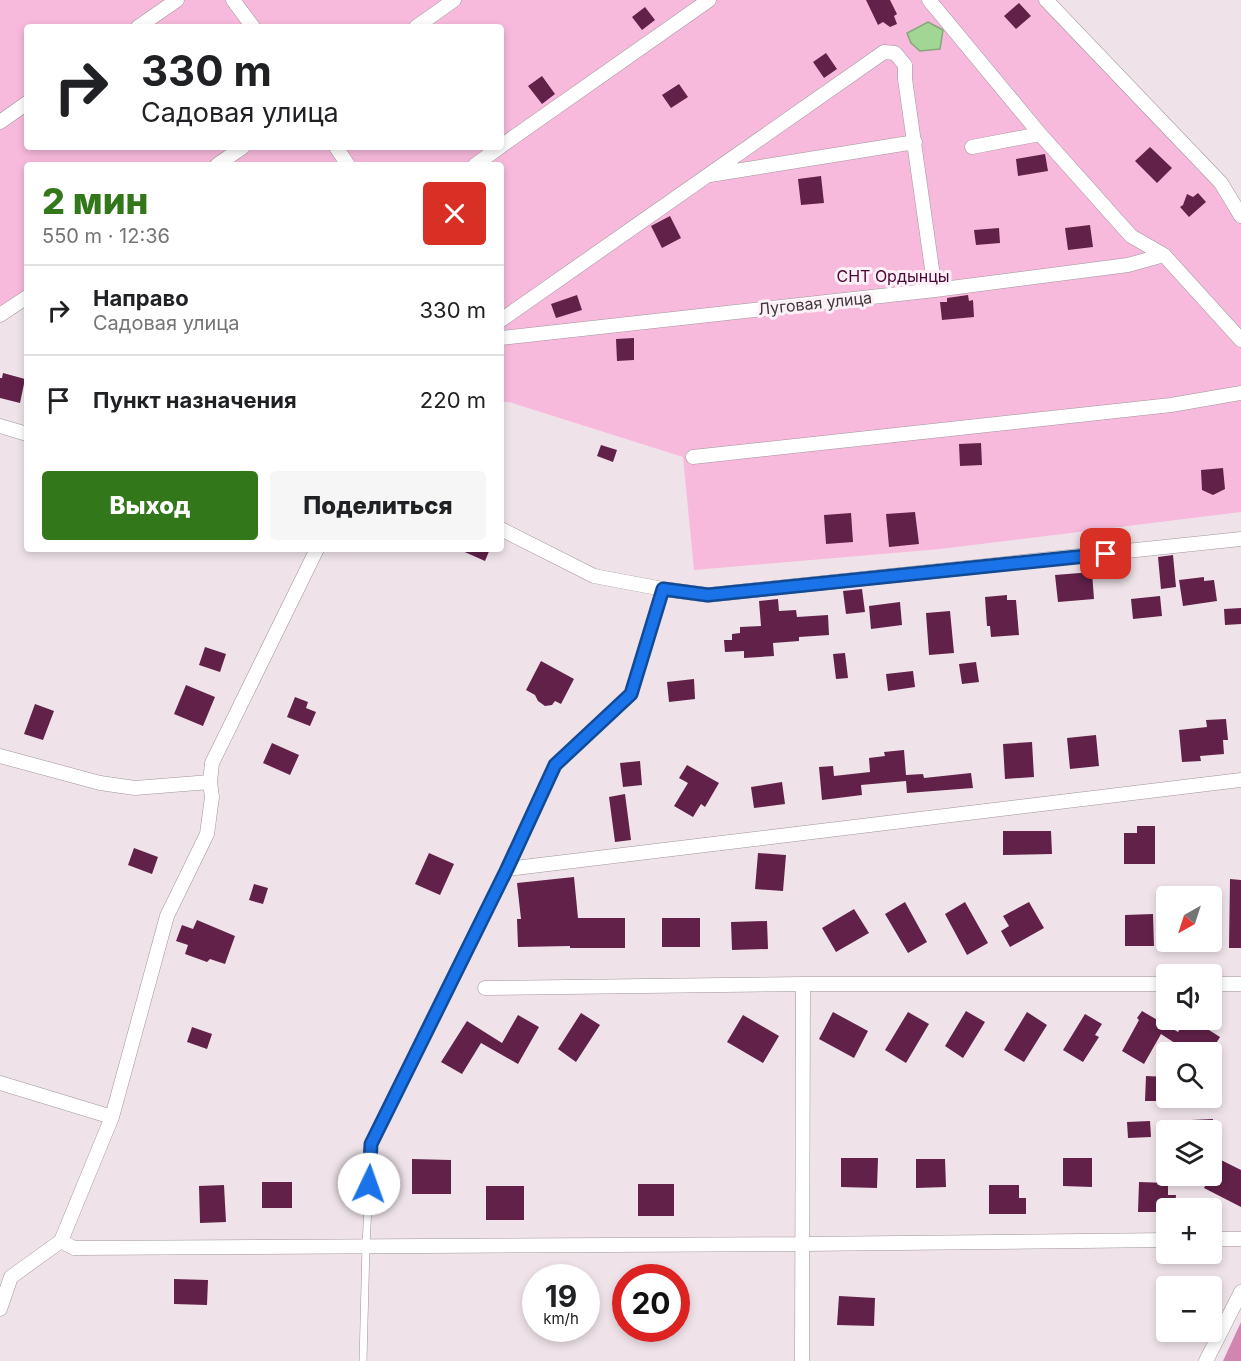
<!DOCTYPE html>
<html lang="ru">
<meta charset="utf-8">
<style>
:root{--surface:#fff;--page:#f6f6f6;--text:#202124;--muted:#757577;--line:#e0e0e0;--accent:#32771a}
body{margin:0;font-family:Inter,sans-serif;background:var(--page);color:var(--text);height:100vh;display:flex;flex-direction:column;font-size:22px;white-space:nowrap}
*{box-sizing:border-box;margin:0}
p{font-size:20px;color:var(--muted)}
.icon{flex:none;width:33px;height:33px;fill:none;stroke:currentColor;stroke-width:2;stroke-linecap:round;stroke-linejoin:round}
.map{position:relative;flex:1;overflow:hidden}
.sheet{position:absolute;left:24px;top:162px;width:480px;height:390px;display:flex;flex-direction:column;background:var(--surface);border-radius:6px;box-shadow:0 3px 9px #0003}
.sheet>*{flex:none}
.top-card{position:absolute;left:24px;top:24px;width:480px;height:126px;border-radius:6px;box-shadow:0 3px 9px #0003;background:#fff;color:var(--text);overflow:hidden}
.needle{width:39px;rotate:219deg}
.controls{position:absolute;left:1156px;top:886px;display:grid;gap:12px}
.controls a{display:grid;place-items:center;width:66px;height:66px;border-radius:6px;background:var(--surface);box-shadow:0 3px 9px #0003;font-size:30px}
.speed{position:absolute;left:522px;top:1264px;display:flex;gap:12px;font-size:30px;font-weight:700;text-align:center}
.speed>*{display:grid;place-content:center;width:78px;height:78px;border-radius:50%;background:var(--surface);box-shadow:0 3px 9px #0003;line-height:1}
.speed small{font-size:15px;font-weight:400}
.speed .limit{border:9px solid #d22;background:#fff;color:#111}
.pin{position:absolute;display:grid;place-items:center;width:51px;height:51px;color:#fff;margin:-26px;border-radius:12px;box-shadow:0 3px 9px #0006}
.me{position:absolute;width:66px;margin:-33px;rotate:3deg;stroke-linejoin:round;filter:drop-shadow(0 0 4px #0008)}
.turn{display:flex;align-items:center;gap:21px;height:126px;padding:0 18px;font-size:27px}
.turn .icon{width:78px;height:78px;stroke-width:2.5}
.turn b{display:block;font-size:42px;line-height:51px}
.round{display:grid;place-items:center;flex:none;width:63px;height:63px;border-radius:6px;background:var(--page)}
.overview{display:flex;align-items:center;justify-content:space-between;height:102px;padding:0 18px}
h1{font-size:36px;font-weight:800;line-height:45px;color:var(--accent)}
.primary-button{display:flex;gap:12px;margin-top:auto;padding:12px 18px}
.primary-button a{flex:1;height:69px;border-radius:6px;background:var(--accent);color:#fff;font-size:24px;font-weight:800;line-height:69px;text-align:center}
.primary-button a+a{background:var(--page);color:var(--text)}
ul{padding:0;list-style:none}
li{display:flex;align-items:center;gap:18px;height:90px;padding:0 18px;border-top:2px solid var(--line)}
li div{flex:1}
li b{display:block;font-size:22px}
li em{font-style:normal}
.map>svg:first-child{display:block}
</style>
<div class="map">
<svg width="1241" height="1361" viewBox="0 0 1241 1361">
<rect width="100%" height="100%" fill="#efe3e9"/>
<path fill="#f8badc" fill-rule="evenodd" d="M0,0H1040L1195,161L1241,223V512L940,549L694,570L683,457L509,402H501V165H27V300L0,316ZM27,27H501V147H27Z"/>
<path fill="#d086b1" d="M1241,1322V1361H1223Z"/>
<path fill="#a1d694" stroke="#83a779" stroke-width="1.5" d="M928,22L943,30L940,49L920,51L911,43L907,33Z"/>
<path fill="#612149" d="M866,0H890L897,14L894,16L897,24L890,27L883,22L878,25Z
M1019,3L1031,16L1016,29L1004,16Z
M645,7L655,20L642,30L632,17Z
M826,53L837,69L824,78L813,62Z
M542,76L555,94L542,104L528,86Z
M679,84L688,97L671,108L662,95Z
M1150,147L1172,168L1157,183L1135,161Z
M1045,154L1048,171L1018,176L1016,159Z
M821,176L824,203L801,205L798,179Z
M1198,193L1206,202L1189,217L1180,207L1183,205L1187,194L1193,197Z
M670,216L681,238L662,248L651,226Z
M1090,225L1093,247L1068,250L1065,228Z
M999,228L1000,243L976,245L974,230Z
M577,295L582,310L556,318L551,304Z
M968,295L969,301L973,300L974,317L942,320L940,302H947V298Z
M634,338V360L617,361L616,339Z
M3,373L25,379L20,403L0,398V378H2Z
M981,443L982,465L960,466L959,444Z
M601,445L617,450L613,462L597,456Z
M1223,468L1225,489L1213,495L1202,490L1201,470Z
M915,512L919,544L889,547L886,514Z
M851,513L853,542L826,544L824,515Z
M458,549H490L485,561Z
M1173,555L1176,587L1161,589L1158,557Z
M1092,572L1094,599L1058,602L1055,575Z
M1204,577V581L1214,580L1217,601L1183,606L1179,580Z
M862,589L865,612L846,614L843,591Z
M1007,595V600H1016L1019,635L991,637L990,626H987L985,597Z
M1160,596L1162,616L1133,619L1131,599Z
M778,599L779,611L796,610L797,617L828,615L829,635L799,637V641L773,643L774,656L744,658V651L725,652L724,640H732V634L740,633V627L761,626L759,601Z
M900,602L902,625L871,629L869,606Z
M1241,608V624L1225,625L1224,609Z
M950,611L954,653L929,655L926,613Z
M205,647L226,654L220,672L199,665Z
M845,653L848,678L836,679L833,654Z
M541,661L574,679L561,704L555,701L552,705L545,706L538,701L535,695L526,690Z
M976,662L979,682L962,684L959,664Z
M913,671L915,687L888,691L886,674Z
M694,679L695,699L669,702L667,682Z
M186,685L215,697L203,726L174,714Z
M295,697L308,702L306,708L316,712L310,726L287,717Z
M35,704L54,711L43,740L24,734Z
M1226,719L1228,740H1223L1224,754L1200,756L1201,761L1182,762L1179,730L1207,727L1206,720Z
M1096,735L1099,766L1070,769L1067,738Z
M1032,742L1034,777L1005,779L1003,744Z
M272,743L299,755L290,775L263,763Z
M904,750L906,775L923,774L924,778L971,773L973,788L907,793L906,781L861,785L862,795L822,800L819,767L833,766L834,776L870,772L869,758L885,756L884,752Z
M640,761L642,785L623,787L620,763Z
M687,765L719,783L705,807L701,804L693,817L674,806L688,783L679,778Z
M782,782L785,804L754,808L751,787Z
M625,794L631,840L615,842L609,797Z
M1137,826H1155V864H1124V833H1137Z
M1003,831H1051L1052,854L1003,855Z
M134,848L158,857L152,874L128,865Z
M429,853L454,864L440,895L415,884Z
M758,853L786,855L783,891L755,889Z
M574,877L578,918H625V948H570V946L518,947L517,919H521L517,883Z
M1230,879L1241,880V948H1229Z
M254,884L268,888L263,904L249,900Z
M905,902L927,942L908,953L885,914Z
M965,902L988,943L967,955L945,914Z
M1029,902L1044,928L1010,947L1001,931L1009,926L1003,916Z
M854,909L869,933L836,952L822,928Z
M1153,914L1154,946H1125V915Z
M662,918H700V947H662Z
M197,920L235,936L225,964L210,959L207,962L185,954L188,945L176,941L182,925L193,929Z
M767,921L768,949L732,950L731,922Z
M966,1011L985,1022L963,1058L945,1046Z
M1142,1011L1178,1032L1186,1020H1193L1220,1037L1210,1053H1190L1161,1034L1144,1064L1122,1051L1139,1020L1137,1018Z
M833,1012L868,1031L854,1058L819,1039Z
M908,1012L929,1024L906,1063L885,1050Z
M1027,1012L1047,1025L1024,1062L1004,1050Z
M581,1013L600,1025L576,1062L558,1049Z
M1085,1014L1102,1024L1095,1035L1099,1037L1083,1062L1063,1050Z
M518,1015L539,1027L518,1064L481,1043L462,1074L441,1062L467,1021L502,1043Z
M743,1015L779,1036L763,1063L727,1042Z
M192,1027L212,1034L207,1049L187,1042Z
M1146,1076L1167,1077L1166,1101H1145Z
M1213,1119V1131H1191V1120Z
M1150,1121L1151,1137L1128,1138L1127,1122Z
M841,1158H878L877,1188L841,1187Z
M1063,1158H1092V1187L1063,1186Z
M412,1159L451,1160V1194H412Z
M916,1159H945L946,1187L916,1188Z
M1219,1159L1241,1170V1207L1204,1188L1211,1176H1212V1173Z
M262,1182H292V1208H262Z
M1139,1182L1168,1183V1195H1176L1175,1209H1167V1212H1138Z
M638,1184H674V1216H638Z
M224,1185L226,1222L200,1223L199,1186Z
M989,1185H1019V1198H1026V1214H989Z
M486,1186H524V1220H486Z
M174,1279L208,1280L207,1305L174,1304Z
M839,1296L875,1298L874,1326L837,1325Z"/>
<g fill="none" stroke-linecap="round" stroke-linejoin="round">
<defs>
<path id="lane" d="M363,1361L366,1246L371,1144L507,869L555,765L631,694L663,589"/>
<path id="street" d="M233,0L253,27
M929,0L1040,134L1131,236L1164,255L1241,340
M1046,0L1221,183L1241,216
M138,27L177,0
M416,27L454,0
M0,122L27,103
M501,146L709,0
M336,147L348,165
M972,147L1040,134
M217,165L243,147
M475,165L500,147
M710,175L915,142
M0,315L27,297
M501,320L884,52L895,53L905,65V79L935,290
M501,338L935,290L1128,265L1164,255
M0,426L27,434
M693,457L1171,405L1241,393
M501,529L594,576L663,589L708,595L1241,539
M0,756L100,783L135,788L210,782
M507,869L1241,780
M1212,984H1241
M485,988L803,984H1167
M0,1083L112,1117
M1212,1239H1241
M61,1241L74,1248L803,1244L1167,1240
M0,1309L11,1277L61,1241L112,1117L167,916L207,834L212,797L210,782L212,763L317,549
M802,1361L803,984
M1206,1361L1241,1292"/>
</defs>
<use href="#lane" stroke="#9f949a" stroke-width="8"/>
<use href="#street" stroke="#9f949a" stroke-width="15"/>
<use href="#lane" stroke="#fff" stroke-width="7"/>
<use href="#street" stroke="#fff" stroke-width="14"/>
</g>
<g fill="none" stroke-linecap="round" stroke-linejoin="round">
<defs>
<path id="route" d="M369,1184L371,1144L507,869L555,765L631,694L663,589L708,595L1106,554"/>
</defs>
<use href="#route" stroke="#114b97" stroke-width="15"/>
<use href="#route" stroke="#1a73e8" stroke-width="10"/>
</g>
<g text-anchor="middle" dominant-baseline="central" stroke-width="6" stroke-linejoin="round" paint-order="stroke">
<g font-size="16" fill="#4b0836" stroke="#fdf0f7">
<text x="893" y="276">СНТ Ордынцы</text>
</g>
<g font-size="16" fill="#3e393b" stroke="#fdf0f7">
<text transform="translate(815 303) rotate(-6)">Луговая улица</text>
</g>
</g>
</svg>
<div class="controls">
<a><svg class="needle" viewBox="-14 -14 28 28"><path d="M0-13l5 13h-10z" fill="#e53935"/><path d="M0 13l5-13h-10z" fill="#757577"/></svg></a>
<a><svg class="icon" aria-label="sound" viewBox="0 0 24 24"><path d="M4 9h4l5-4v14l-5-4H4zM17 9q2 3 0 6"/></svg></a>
<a><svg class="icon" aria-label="search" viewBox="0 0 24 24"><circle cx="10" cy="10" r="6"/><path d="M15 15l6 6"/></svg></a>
<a><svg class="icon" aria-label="layers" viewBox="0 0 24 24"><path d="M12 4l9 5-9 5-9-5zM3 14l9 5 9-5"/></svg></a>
<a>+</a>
<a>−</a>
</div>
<div class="speed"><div>19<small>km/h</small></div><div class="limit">20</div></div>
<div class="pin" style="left:1106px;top:554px;background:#d93025"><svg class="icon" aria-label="arrive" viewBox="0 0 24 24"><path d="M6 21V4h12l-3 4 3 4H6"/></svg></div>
<svg class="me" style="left:369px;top:1184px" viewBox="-20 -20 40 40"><circle r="19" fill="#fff"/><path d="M0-13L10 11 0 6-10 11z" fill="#1a73e8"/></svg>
<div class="top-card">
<div class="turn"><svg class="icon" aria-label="right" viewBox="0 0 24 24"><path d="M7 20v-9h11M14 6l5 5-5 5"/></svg><div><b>330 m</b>Садовая улица</div></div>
</div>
<section class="sheet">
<div class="overview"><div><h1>2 мин</h1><p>550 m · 12:36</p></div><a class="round" style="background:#d93025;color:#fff"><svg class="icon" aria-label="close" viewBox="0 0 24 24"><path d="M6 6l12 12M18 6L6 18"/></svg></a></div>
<ul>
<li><svg class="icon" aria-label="right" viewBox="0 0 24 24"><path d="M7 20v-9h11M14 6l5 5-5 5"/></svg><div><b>Направо</b><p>Садовая улица</p></div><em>330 m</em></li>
<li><svg class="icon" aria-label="arrive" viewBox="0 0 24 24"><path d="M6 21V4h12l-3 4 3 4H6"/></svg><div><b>Пункт назначения</b></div><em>220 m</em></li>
</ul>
<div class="primary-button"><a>Выход</a><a>Поделиться</a></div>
</section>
</div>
